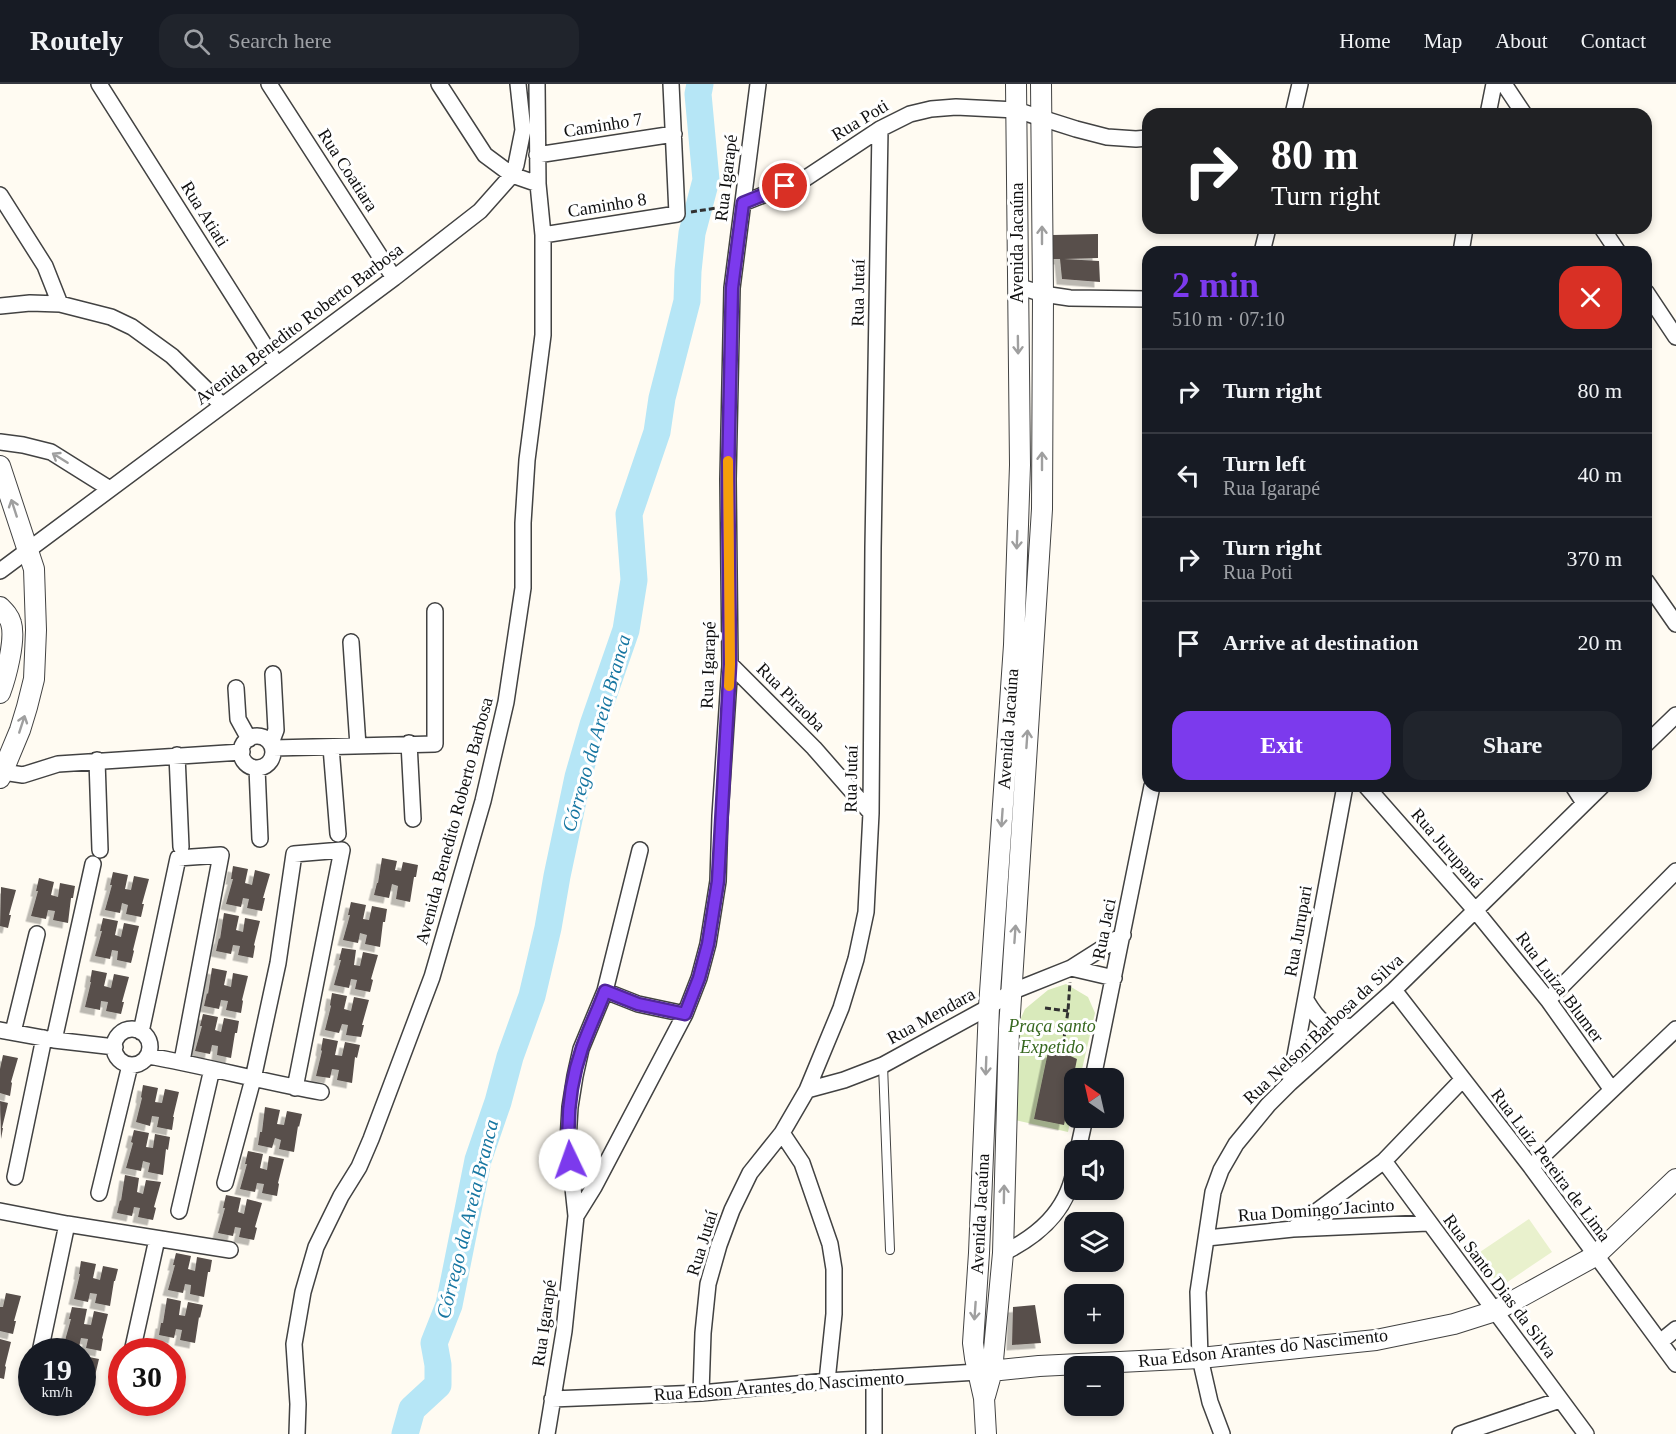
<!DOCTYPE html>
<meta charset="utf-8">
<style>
:root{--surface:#171b24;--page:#20242c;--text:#f1f3f6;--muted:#9ea1a6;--line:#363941;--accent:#7c3aed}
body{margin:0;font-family:"Times New Roman",serif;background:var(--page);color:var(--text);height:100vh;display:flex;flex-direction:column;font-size:22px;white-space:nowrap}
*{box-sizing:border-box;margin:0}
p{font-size:20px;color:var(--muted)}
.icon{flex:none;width:33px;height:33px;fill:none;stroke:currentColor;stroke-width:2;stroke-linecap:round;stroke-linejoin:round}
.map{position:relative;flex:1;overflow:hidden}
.panel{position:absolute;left:1142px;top:162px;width:510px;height:546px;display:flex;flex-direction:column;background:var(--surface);border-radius:18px;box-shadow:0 3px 9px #0003}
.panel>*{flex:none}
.hud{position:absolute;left:1142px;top:24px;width:510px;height:126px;border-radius:18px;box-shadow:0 3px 9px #0003;background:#202124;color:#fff;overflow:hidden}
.needle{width:39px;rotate:326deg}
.buttons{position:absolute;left:1064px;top:984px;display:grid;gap:12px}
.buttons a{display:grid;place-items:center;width:60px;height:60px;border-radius:12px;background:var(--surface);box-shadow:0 3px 9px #0003;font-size:30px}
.speed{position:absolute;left:18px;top:1254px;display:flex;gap:12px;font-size:30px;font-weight:700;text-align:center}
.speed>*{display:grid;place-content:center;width:78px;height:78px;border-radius:50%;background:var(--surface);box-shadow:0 3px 9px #0003;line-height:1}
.speed small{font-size:15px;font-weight:400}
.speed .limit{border:9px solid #d22;background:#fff;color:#111}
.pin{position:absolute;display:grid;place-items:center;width:51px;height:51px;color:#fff;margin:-26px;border:3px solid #fff;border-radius:50%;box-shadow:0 2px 6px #0007}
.me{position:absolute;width:66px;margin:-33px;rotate:357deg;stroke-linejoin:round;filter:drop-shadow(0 0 4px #0008)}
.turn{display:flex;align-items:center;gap:21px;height:126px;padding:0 30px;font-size:27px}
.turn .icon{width:78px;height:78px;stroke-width:2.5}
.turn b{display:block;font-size:42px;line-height:51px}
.round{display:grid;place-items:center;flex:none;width:63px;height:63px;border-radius:18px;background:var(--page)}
.summary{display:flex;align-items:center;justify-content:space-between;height:102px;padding:0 30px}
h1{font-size:36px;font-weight:600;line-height:45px;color:var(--accent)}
.cta{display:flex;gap:12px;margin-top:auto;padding:12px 30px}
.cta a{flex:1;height:69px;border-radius:18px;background:var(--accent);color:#fff;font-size:24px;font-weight:600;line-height:69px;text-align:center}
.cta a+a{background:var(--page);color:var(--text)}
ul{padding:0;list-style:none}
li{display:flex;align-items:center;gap:18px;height:84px;padding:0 30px;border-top:2px solid var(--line)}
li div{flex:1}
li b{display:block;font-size:22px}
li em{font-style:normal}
header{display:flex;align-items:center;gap:36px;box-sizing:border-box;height:84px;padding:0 30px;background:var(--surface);border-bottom:2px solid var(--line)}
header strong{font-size:28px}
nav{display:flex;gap:33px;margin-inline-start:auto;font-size:21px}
.search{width:420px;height:54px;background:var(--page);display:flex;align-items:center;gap:15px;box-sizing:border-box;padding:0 21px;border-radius:18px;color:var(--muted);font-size:22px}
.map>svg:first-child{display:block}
</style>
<header>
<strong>Routely</strong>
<div class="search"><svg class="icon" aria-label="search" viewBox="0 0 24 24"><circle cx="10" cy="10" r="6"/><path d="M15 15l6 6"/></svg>Search here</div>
<nav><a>Home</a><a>Map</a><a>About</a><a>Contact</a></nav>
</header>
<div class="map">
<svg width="1676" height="1350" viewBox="0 0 1676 1350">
<defs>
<filter id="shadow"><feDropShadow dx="-5.5" dy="5.5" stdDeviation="0" flood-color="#0004"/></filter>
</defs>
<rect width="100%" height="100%" fill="#fffbf2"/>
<path fill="#d9eabb" d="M1066,900L1088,913L1095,929L1080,994H1074V1019L1068,1048L1011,1035L1016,945L1025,925L1048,906Z"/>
<path fill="#e9f1cd" d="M1529,1135L1552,1168L1500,1203L1477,1170Z"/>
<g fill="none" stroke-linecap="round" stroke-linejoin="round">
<path stroke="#b6e6f6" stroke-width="27" d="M405,1350L412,1325L438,1301V1281L434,1259L449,1221L478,1076L498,1018L510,973L532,912L548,844L557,792L578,693L593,641L626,546L634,496L629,430L657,348L662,314L687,217L688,187L692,149L706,96L698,10L700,0"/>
</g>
<path fill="#584f4b" filter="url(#shadow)" d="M1098,150V174L1064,175L1099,177L1100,198L1062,195L1060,175H1053V151Z
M382,774L397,777L395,786L401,787L403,778L418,781L416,793H414L410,818L396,815L398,802L392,800L389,814L374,811L377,799H378Z
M233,782L248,785L245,799L252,801L255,786L270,790L263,814H265L262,827L247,824L249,815L243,814L241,823L226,820L233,795H231Z
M113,788L128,791L125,805L131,806L134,792L149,795L142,820H144L141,833L126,830L128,821L122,819L120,829L105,826L112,801H110Z
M39,794L54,798L51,811L58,813L60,799L75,802L73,814H71L68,839L53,836L55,827L48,826L46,835L31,832L38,807H36Z
M1,803L16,806L9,831H11L8,844L0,842Z
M351,818L366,821L363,835L369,836L372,822L387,825L385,838H383L380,863L365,860L367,851L360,849L358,859L343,856L350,831H348Z
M224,829L239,832L236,846L243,848L245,834L260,837L254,861L255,862L253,874L238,871L240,862L233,861L231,870L216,867L219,854L220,855Z
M103,834L118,837L115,851L121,853L124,839L139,842L133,866L134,867L131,879L117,876L118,867L112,866L110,875L95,872L102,847H100Z
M342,864L356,866L354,881L360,882L363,868L378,871L371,895L373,896L370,908L355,905L357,896L351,895L349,904L334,901L341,876H339Z
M212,884L227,887L224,901L231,903L233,889L248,892L242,916L243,917L241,929L226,926L228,917L221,916L219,925L204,922L207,909L208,910Z
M92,886L107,889L104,902L111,904L114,890L129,893L122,918H124L121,930L106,927L108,918L101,917L100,926L85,923L91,898H90Z
M332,909L347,912L344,925L351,927L354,913L369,916L362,941H364L361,953L346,951L348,941L342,940L339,949L325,946L331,922L330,921Z
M203,930L218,933L215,946L221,948L224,934L239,937L237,949H235L231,974L217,971L218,962L212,961L210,970L195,967L202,942H200Z
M323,954L338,957L335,971L342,972L345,958L360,961L357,974L355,973L352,999L337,996L339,986L332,985L330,994L316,992L322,967L321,966Z
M1048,968L1064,969L1077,975L1064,1041L1034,1035Z
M3,971L18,974L11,998L12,999L10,1012L0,1009V985Z
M143,1001L158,1004L155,1018L162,1019L165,1005L179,1008L173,1033H174L172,1046L157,1043L159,1033L152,1032L150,1042L136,1038L142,1014L141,1013Z
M0,1017L8,1019L2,1044H3L1,1055Z
M265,1023L280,1026L277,1040L284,1041L287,1027L302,1030L299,1043L298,1042L294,1068L279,1065L281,1056L275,1054L272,1064L258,1061L260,1048H262Z
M134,1046L149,1049L146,1063L153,1064L155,1050L170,1053L168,1066L166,1065L163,1091L148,1088L150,1079L143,1077L141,1087L126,1084L133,1059L131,1058Z
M248,1067L263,1070L260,1084L267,1086L269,1072L284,1075L278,1099L279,1100L277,1112L262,1109L264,1100L257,1099L255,1108L240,1105L247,1080H245Z
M125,1091L139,1094L137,1108L143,1110L146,1096L161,1098L154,1123L156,1124L153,1136L138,1133L140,1124L134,1123L132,1132L117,1129L120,1116L121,1117Z
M226,1111L241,1114L238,1128L244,1130L247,1115L262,1119L255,1143L257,1144L254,1156L239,1153L241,1144L235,1143L233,1152L218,1149L225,1124H223Z
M176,1169L191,1172L188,1185L195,1187L197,1173L212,1176L210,1188H208L204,1213L190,1210L191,1201L185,1200L183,1209L168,1206L175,1181H173Z
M81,1177L96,1180L93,1194L100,1196L103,1182L118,1185L115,1197H114L110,1222L95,1219L97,1210L90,1209L88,1218L74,1215L80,1190H79Z
M6,1209L21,1212L14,1237H16L13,1250L0,1247V1223H3Z
M167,1214L181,1217L179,1231L185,1232L188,1218L203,1221L200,1234L199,1233L195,1259L180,1256L182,1246L176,1245L174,1254L159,1251L161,1239H163Z
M1035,1221L1041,1259L1012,1261L1013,1223Z
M72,1223L87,1225L84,1240L91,1241L94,1227L108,1230L102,1254L103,1255L101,1267L86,1264L88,1255L81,1254L79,1263L64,1260L71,1235H69Z
M0,1255L11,1258L5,1282L6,1283L4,1295L0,1294Z
M84,1272L99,1275L93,1300H94L91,1312L82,1311V1281Z"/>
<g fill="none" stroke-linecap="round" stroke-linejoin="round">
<defs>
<path id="service" d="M883,981L890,1166"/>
<path id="minor" d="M99,0L277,281
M269,0L394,194
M439,0L485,71L512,91L538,100
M1504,0L1524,30
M1293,30L1300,0
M1488,30L1494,0
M537,71L674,50
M0,111L45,182L60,220
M743,119L806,94L880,45L910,30L931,25L956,23L1016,26L1076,45L1107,53L1136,55L1148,54
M1602,144L1618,168
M543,151L677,130L671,0
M1262,168L1268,144
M1461,168L1465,144
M1017,202L1043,210L1070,214L1148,215
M1646,208L1676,253
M0,222L30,219L60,220L111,233L132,243L172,272L222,321
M0,358L23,361L51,368L110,405
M0,487L394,194L480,127L512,91L516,81L523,46L518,0
M1646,497L1676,540
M351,558L358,662
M730,580L814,664L871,729
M236,604L238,635L249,655
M241 668a16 16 0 1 1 32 0a16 16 0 1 1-32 0Z
M271,659L276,646L273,590
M409,659L413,735
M1646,660L1676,631
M331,663L338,750
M273,664L435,660V527
M177,671L181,763
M97,676L100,766
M257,684L260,755
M3,688L23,691L58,680L242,668
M1366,702L1475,826L1548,916L1612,1006
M1573,702L1584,719
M1071,884L1114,894
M1394,906L1531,1083L1676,1280
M605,907L638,920L685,930
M1306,916C1319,938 1326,945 1353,942
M1548,916L1676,787
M114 963a18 18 0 1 1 36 0a18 18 0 1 1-36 0Z
M0,946L54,956L115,963
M13,948L37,850
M141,948L178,774L221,771L182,977
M54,956L93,780
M148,972C206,982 263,998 321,1008
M1093,994L1152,702
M1290,999L1345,702
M807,1006L844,996L883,981L989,923L1011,908L1071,884L1123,851
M782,1049L802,1079L830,1160L834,1185V1230L827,1297
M1078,1066L1085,1034
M1384,1077L1586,1350
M1531,1083L1676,945
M15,1093L44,954
M225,1099L253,995L278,879L294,770L342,766L295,1004
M99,1109L130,981
M0,1127L67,1140L230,1166
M179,1127L212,985
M576,1132L594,1103L685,930L699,894L708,860L718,797L720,732L730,580L728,395L732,204L758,0
M1293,1145L1384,1077L1462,996
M1207,1154L1293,1145L1428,1139
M1003,1169C1038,1152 1066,1128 1074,1088
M1660,1258L1676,1245
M40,1268L67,1140
M132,1268L157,1155
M701,1309L703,1249L708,1200L719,1161L732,1126L750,1089L782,1049L807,1006L841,924L856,875L866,828L871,729L873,464L880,45
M552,1315L701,1309L827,1297L978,1288
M297,1350L298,1320L294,1260L303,1208L316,1163L341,1112L359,1083L371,1055L432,893L483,717L506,618L523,504V439L527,376L543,251V151L538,100L537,0
M547,1350L564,1247L576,1132L568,1057L570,1023L575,992L581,965L605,907L640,766
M874,1350V1294
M1222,1350L1210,1318L1200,1274L1198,1208L1213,1108L1221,1086L1236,1060L1268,1021L1290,999L1394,906L1602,702
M1460,1350L1560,1316"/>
<path id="tertiary" d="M0,382L34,485L36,546L34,595L27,623L20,646L0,694
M0,523C5,528 9,532 11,539C16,555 6,593 0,609
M981,1288L1039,1282L1200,1274L1376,1256L1454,1240L1495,1227L1595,1172L1676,1095
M985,1312L992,1287L1003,1169L1009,945L1042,425L1043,210L1041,0
M986,1350L984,1314L975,1274L973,1259L979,1169L989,923L1014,561L1020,381L1016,0"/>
</defs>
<use href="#service" stroke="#424242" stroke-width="10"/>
<use href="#minor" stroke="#424242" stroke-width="18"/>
<use href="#tertiary" stroke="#424242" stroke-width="22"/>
<path stroke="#313131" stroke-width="3" stroke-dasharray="6 3" stroke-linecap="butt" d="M691,128L729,122
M1045,924L1068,927
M1063,961L1068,927L1070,898"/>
<use href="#service" stroke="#fff" stroke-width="8"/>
<use href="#minor" stroke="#fff" stroke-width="15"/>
<use href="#tertiary" stroke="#fff" stroke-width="20"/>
</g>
<defs><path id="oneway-shaft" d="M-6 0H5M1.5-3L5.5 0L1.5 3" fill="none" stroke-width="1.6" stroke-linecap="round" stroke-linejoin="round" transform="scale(1.5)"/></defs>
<g stroke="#9f9f9f">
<use href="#oneway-shaft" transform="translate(1042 151) rotate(-90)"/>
<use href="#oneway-shaft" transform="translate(1018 261) rotate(89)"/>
<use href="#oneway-shaft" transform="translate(60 374) rotate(-148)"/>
<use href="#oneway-shaft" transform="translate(1042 377) rotate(-90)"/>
<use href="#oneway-shaft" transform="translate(14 424) rotate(-108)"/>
<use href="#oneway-shaft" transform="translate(1017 456) rotate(92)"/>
<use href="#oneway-shaft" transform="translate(22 640) rotate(-72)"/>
<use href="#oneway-shaft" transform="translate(1027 655) rotate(-86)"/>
<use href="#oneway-shaft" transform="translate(1002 734) rotate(94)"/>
<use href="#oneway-shaft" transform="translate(1015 850) rotate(-86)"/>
<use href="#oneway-shaft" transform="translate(986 982) rotate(92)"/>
<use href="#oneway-shaft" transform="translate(1004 1110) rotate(-89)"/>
<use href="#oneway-shaft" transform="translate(975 1227) rotate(94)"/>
</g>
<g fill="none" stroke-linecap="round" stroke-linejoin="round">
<defs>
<path id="route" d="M570,1076C566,1039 570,999 582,964C589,944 598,926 605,907L638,920L685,930L699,894L708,860L718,797L730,580L728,395L732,204L743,119L785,102"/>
</defs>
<use href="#route" stroke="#51269a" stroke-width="15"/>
<use href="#route" stroke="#7c3aed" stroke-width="10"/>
<path stroke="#f59e0b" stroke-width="10" d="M728,377L730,580L729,602"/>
</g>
<g text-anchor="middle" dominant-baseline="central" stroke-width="6" stroke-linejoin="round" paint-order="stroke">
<g font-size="18" fill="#0f0f0f" stroke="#fff">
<text transform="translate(860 36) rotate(-31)">Rua Poti</text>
<text transform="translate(603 41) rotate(-9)">Caminho 7</text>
<text transform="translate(348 86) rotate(57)">Rua Coatiara</text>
<text transform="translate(726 94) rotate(-83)">Rua Igarapé</text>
<text transform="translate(607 121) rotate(-9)">Caminho 8</text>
<text transform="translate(205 130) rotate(58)">Rua Atiati</text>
<text transform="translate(1017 159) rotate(-90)">Avenida Jacaúna</text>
<text transform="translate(858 209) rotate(-89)">Rua Jutaí</text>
<text transform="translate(299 240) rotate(-37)">Avenida Benedito Roberto Barbosa</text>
<text transform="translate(708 581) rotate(-88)">Rua Igarapé</text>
<text transform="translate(791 613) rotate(45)">Rua Piraoba</text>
<text transform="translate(1008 645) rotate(-86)">Avenida Jacaúna</text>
<text transform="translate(851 695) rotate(-89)">Rua Jutaí</text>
<text transform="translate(454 737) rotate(-75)">Avenida Benedito Roberto Barbosa</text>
<text transform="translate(1447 764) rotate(49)">Rua Jurupaná</text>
<text transform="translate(1104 845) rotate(-79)">Rua Jaci</text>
<text transform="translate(1298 847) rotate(-80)">Rua Jurupari</text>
<text transform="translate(1560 903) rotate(53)">Rua Luiza Blumer</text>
<text transform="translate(931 932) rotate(-29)">Rua Mendara</text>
<text transform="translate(1323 945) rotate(-43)">Rua Nelson Barbosa da Silva</text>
<text transform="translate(1551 1081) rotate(53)">Rua Luiz Pereira de Lima</text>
<text transform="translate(1316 1126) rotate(-4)">Rua Domingo Jacinto</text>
<text transform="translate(980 1130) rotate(-87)">Avenida Jacaúna</text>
<text transform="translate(702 1159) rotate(-73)">Rua Jutaí</text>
<text transform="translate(1500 1202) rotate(53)">Rua Santo Dias da Silva</text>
<text transform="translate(544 1239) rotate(-82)">Rua Igarapé</text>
<text transform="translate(1263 1264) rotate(-6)">Rua Edson Arantes do Nascimento</text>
<text transform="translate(779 1302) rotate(-4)">Rua Edson Arantes do Nascimento</text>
</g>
<g font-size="18" font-style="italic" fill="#37681f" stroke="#fff">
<text x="1052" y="942">Praça santo<tspan x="1052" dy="21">Expetido</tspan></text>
</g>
<g font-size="20" font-style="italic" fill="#1877a2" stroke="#fff">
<text transform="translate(596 649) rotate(-74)">Córrego da Areia Branca</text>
<text transform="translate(467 1135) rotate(-76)">Córrego da Areia Branca</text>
</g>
</g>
</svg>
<div class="buttons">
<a><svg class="needle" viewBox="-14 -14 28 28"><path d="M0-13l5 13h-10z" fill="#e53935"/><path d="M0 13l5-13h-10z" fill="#9ea1a6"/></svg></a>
<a><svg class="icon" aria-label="sound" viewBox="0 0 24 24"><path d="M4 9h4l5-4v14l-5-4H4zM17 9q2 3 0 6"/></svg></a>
<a><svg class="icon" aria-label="layers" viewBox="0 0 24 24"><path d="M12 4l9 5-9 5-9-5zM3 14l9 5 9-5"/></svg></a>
<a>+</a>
<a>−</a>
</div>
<div class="speed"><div>19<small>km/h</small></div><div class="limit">30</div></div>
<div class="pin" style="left:785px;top:102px;background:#d93025"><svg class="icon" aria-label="arrive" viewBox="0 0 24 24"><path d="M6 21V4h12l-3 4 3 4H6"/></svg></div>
<svg class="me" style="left:570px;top:1076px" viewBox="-20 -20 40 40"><circle r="19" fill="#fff"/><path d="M0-13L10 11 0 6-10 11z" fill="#7c3aed"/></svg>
<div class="hud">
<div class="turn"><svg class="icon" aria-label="right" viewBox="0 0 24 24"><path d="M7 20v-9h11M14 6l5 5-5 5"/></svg><div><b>80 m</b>Turn right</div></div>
</div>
<section class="panel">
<div class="summary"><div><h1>2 min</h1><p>510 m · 07:10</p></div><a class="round" style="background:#d93025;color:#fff"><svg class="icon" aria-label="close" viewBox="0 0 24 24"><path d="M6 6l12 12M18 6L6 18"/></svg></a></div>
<ul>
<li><svg class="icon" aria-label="right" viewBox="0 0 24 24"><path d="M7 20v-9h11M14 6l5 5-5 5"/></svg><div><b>Turn right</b></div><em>80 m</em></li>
<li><svg class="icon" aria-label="left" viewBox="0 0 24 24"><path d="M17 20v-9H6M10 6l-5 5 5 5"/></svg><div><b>Turn left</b><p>Rua Igarapé</p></div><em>40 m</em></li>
<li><svg class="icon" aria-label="right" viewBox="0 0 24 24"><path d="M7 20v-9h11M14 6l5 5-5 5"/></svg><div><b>Turn right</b><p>Rua Poti</p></div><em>370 m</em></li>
<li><svg class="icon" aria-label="arrive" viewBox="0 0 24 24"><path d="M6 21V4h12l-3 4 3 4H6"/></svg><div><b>Arrive at destination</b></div><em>20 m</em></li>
</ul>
<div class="cta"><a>Exit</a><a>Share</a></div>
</section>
</div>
